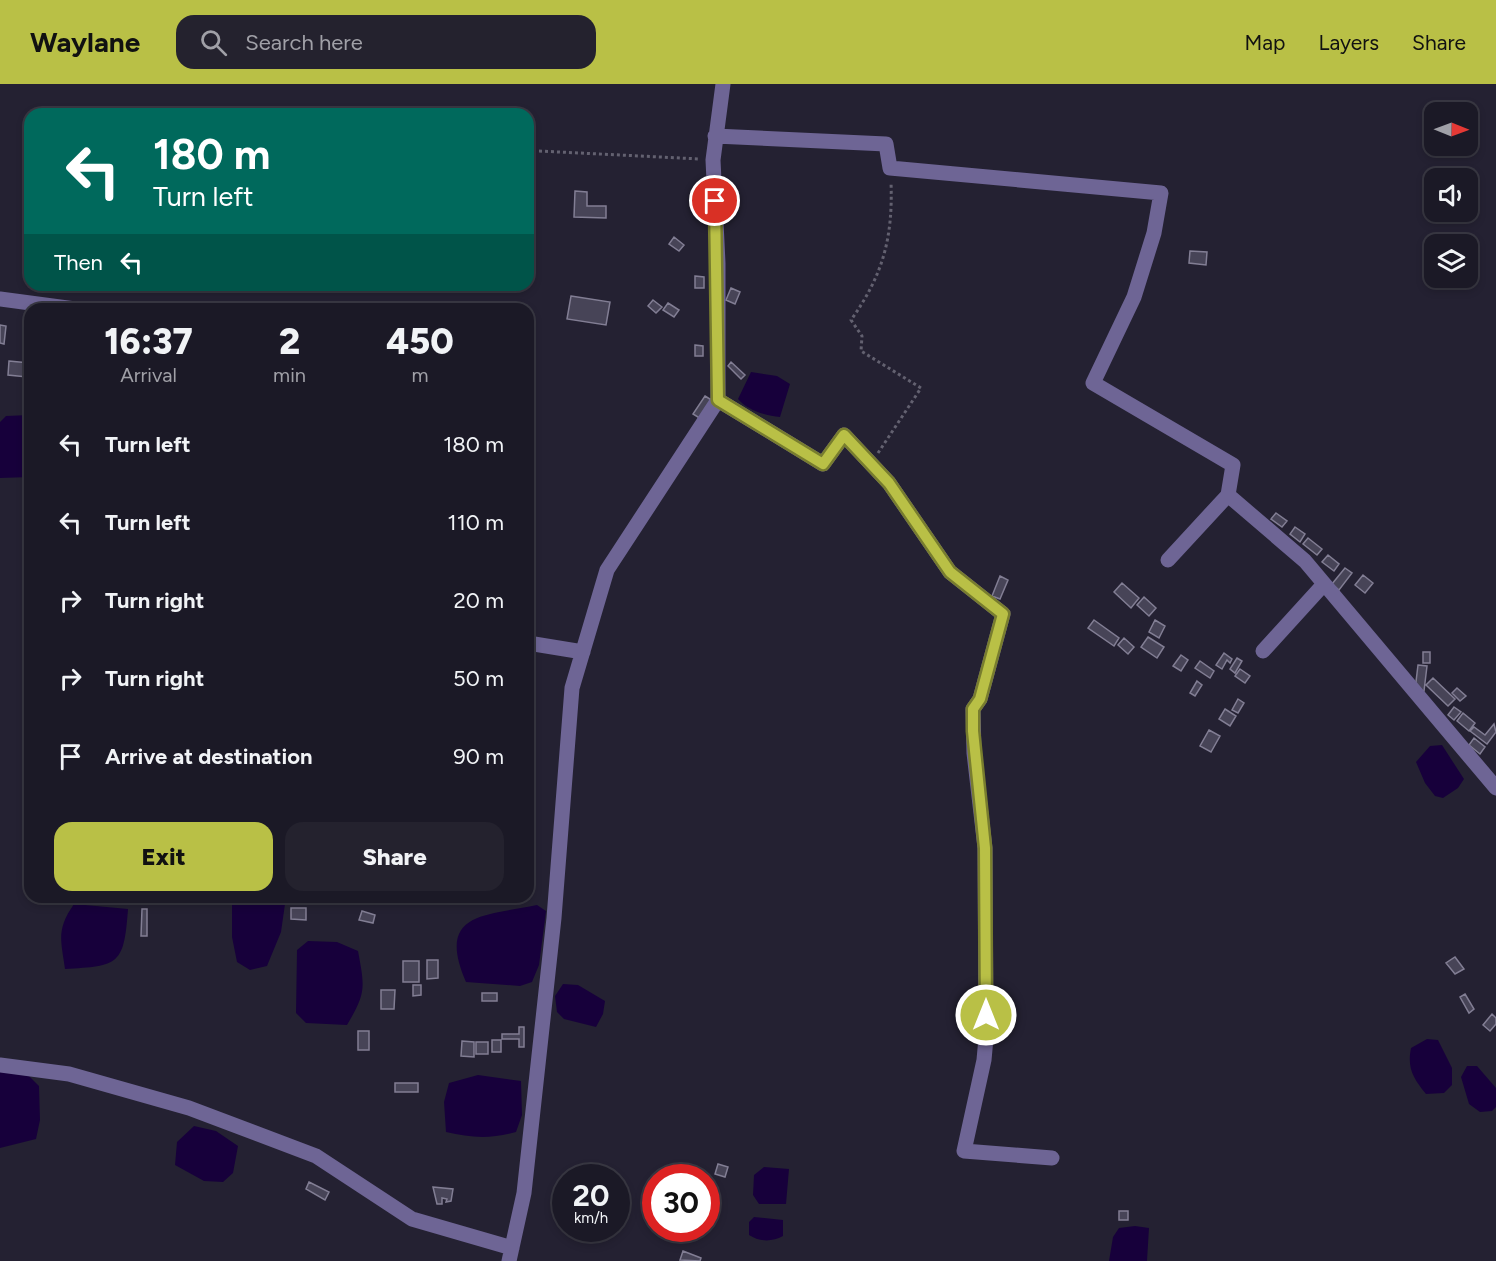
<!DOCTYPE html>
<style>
:root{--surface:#1b1926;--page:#24222e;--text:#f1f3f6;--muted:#a0a0a7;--line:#393843;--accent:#b9c046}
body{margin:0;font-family:Figtree,sans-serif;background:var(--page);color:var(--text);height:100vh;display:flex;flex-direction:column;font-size:22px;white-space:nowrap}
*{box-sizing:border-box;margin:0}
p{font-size:20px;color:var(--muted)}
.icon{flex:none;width:33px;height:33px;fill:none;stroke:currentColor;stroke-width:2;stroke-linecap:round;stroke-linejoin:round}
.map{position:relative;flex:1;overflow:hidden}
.sheet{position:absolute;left:24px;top:219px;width:510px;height:600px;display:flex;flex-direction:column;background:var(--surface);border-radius:18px;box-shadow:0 3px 9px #0003,0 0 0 2px var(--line)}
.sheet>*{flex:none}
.top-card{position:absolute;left:24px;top:24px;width:510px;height:183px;border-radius:18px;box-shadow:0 3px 9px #0003,0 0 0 2px var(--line);background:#00695c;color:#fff;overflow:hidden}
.needle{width:39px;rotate:91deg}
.controls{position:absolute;left:1424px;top:18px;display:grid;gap:12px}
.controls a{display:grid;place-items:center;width:54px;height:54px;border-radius:12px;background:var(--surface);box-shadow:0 3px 9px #0003,0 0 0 2px var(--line);font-size:30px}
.speed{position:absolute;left:552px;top:1080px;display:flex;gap:12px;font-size:30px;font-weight:700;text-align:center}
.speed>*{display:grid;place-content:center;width:78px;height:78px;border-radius:50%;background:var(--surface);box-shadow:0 3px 9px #0003,0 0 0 2px var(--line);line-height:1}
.speed small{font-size:15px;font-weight:400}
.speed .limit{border:9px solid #d22;background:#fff;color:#111}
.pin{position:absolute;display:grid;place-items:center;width:51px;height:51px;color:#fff;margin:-26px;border:3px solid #fff;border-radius:50%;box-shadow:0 2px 6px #0007}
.me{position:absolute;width:66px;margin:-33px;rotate:0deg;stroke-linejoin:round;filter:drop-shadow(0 0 4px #0008)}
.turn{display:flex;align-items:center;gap:21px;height:126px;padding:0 30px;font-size:27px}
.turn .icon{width:78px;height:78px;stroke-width:2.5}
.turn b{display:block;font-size:42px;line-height:51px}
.then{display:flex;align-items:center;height:57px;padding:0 30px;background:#0003;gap:12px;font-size:22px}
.eta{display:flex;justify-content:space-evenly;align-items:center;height:102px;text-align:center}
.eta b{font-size:36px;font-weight:800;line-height:42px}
.button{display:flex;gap:12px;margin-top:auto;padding:12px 30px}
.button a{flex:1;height:69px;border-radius:18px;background:var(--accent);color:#111;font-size:24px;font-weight:800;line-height:69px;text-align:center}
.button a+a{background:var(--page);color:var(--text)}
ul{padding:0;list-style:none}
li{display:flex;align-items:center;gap:18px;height:78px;padding:0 30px}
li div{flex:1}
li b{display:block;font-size:22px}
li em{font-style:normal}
header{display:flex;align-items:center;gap:36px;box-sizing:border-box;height:84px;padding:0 30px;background:var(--accent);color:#111}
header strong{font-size:28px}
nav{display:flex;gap:33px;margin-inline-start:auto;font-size:21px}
.search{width:420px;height:54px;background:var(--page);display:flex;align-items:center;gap:15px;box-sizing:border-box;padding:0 21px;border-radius:18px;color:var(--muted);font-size:22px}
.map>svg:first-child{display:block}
</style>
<header>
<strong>Waylane</strong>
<div class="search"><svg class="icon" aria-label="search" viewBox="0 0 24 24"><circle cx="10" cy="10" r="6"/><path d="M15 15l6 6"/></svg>Search here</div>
<nav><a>Map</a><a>Layers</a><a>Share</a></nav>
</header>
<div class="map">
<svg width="1496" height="1177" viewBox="0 0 1496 1177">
<rect width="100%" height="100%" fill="#242132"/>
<path fill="#17003b" d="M751,288L777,292L790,300L780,333C766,332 747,326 738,315Z
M30,331V393L0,394V338L6,332Z
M1442,661L1464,695L1458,704L1443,714L1435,712L1425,699L1416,678L1430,662Z
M232,813H286L281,848L267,882L250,886L237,878L232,853Z
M74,820L128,825C124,881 119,882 65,885C61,856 56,846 74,820Z
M537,821L546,827L539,881L532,898L520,902L466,898C435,827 487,832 537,821Z
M308,857L337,858L358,867C365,904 366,909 347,941L306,939L296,929L297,866Z
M563,900L578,901L605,917L603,930L596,943L564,935L557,928L555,912Z
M1427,955L1438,956L1452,984V1001L1444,1009L1426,1010C1413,994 1407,984 1411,964Z
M1467,982H1477L1496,1004V1023L1492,1027L1480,1028L1469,1020L1461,993Z
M0,988L29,992L39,1002L40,1036L36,1055L0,1064Z
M478,991L521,997L522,1031L516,1048C491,1055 471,1054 446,1048L444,1018L449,999Z
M194,1042L216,1047L238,1062L233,1089L223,1098L204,1097L175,1081L177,1058Z
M764,1083L789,1085L786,1120H759L753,1111L754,1091Z
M754,1133L783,1136V1152C772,1158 760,1158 749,1151V1138Z
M1135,1142L1149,1144L1147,1177H1109L1113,1153L1119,1144Z"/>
<path fill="#474457" stroke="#827e94" stroke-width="1.5" d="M575,107L587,108V122H606V134L574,133Z
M674,153L684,161L679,167L669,160Z
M1190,167L1207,168L1206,181L1189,179Z
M695,192L704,193V204H695Z
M731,204L740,208L735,220L726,216Z
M571,212L610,218L606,241L567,235Z
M653,216L662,223L656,229L648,222Z
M668,219L679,226L674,233L663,226Z
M0,241L6,242L4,260L0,259Z
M695,261L703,262V272H695Z
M9,277L29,279L27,293L8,291Z
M731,278L745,291L741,295L728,282Z
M705,312L713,317L701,335L693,330Z
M1276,429L1287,437L1282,443L1271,435Z
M1295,443L1305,450L1300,458L1290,450Z
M1308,454L1322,465L1317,471L1303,460Z
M1328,471L1339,480L1334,487L1322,478Z
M1345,484L1352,489L1339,506L1332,500Z
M1363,491L1373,499L1365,509L1355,501Z
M1000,492L1008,496L1000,515L992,512Z
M1122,499L1139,514L1131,524L1114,508Z
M1144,513L1156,524L1149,532L1137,521Z
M1094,536L1119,554L1114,562L1088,544Z
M1155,536L1165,542L1159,554L1149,548Z
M1148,553L1164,563L1157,574L1141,563Z
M1124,554L1134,563L1128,570L1118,561Z
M1423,568H1430V579H1423Z
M1224,569L1232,575L1230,579L1227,576L1222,585L1216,581Z
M1181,571L1188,576L1181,587L1173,582Z
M1237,574L1242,577L1235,589L1230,585Z
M1200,577L1214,587L1210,594L1195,584Z
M1418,581L1427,582L1424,607L1415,606Z
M1240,585L1250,592L1245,599L1235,592Z
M1433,594L1455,615L1448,622L1426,601Z
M1197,597L1202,601L1195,612L1190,609Z
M1457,604L1466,612L1460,617L1452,609Z
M1238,615L1244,619L1238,629L1232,626Z
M1454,623L1461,628L1454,636L1448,631Z
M1225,625L1236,632L1230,642L1219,635Z
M1463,629L1475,639L1469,647L1457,637Z
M1494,640L1496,648L1487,660L1470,647L1474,643L1485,651Z
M1209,646L1220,652L1211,668L1200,662Z
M1474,654L1485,663L1480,670L1469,661Z
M291,824H306V836L291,835Z
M142,825H147V852H141Z
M362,827L375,831L373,839L359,836Z
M1455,873L1464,885L1455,890L1446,879Z
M427,876H438V894L427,895Z
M403,877H419V898H403Z
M413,901H421V911L413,912Z
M381,906H395L394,925H381Z
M482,909H497V917H482Z
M1465,910L1474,925L1469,929L1460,913Z
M1492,930L1496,934V940L1490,947L1483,941Z
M519,943H524V963H519V955H502V950H519Z
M358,947H369V966H358Z
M492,956H501V968H492Z
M462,957L474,958V973L461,972Z
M476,958H488V970H476Z
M395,999H418V1008H395Z
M718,1080L728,1083L725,1093L715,1090Z
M309,1098L329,1108L325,1116L306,1105Z
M433,1103L453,1105L451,1117L446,1118L447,1115L442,1114V1120H437Z
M1119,1127H1128V1136H1119Z
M683,1167L701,1174L700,1177L680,1176Z"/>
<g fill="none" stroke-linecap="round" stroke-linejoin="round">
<path stroke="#636170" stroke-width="3" stroke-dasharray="3 3" stroke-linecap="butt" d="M539,67L700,75
M878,369L921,304L861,267L862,252L851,236C883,191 893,154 891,98"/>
<path stroke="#6e6595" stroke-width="15" d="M715,52L886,60L890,84L1161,109L1154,149L1134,213L1093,299L1233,381L1228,411L1305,477L1496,704
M0,215L75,225
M718,316L823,380L844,351L889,399L950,488L1003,530L980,615L973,625L974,669L985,764L986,954L984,976L964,1067L1052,1074
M1168,476L1228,411
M528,559L583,568
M1263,567L1324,500
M0,981L69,990L189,1024L316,1072L412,1135L512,1164
M509,1177L524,1109L554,834L572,604L607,486L718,316V179L713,76L723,0"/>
</g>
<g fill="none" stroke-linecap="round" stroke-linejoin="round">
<defs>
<path id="route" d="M715,117L718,316L823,380L844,351L889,399L950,488L1003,530L980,615L973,625V647L985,764L986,931"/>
</defs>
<use href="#route" stroke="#787d2e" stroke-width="15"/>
<use href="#route" stroke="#b9c046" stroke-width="10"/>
</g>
</svg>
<div class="controls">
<a><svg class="needle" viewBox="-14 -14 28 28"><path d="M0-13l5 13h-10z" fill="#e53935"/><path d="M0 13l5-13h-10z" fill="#a0a0a7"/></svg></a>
<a><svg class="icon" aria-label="sound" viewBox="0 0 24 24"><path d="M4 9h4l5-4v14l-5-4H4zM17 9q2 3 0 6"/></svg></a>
<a><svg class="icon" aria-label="layers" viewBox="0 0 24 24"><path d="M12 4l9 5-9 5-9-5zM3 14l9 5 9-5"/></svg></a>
</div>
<div class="speed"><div>20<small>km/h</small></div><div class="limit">30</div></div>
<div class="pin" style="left:715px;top:117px;background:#d93025"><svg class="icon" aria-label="arrive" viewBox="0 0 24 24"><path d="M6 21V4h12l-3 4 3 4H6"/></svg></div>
<svg class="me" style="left:986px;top:931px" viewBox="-20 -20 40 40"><circle r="17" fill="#b9c046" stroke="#fff" stroke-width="3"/><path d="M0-11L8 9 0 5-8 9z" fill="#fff"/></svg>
<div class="top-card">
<div class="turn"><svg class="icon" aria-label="left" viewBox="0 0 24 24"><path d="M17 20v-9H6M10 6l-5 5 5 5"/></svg><div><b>180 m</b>Turn left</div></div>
<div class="then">Then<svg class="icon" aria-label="left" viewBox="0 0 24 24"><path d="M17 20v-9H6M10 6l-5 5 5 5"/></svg></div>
</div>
<section class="sheet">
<div class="eta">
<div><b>16:37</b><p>Arrival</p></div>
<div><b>2</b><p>min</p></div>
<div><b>450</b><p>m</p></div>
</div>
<ul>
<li><svg class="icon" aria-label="left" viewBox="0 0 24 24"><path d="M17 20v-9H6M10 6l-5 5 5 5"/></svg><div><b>Turn left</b></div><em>180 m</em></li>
<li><svg class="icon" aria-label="left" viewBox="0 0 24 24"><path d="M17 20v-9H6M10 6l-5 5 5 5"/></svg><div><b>Turn left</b></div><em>110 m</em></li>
<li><svg class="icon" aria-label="right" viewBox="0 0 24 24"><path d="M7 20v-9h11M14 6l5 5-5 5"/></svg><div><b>Turn right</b></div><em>20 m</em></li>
<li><svg class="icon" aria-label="right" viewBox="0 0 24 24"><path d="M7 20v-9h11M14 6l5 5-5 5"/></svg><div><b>Turn right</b></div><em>50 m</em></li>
<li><svg class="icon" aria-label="arrive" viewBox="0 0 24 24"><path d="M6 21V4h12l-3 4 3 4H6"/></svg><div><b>Arrive at destination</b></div><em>90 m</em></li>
</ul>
<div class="button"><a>Exit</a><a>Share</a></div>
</section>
</div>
